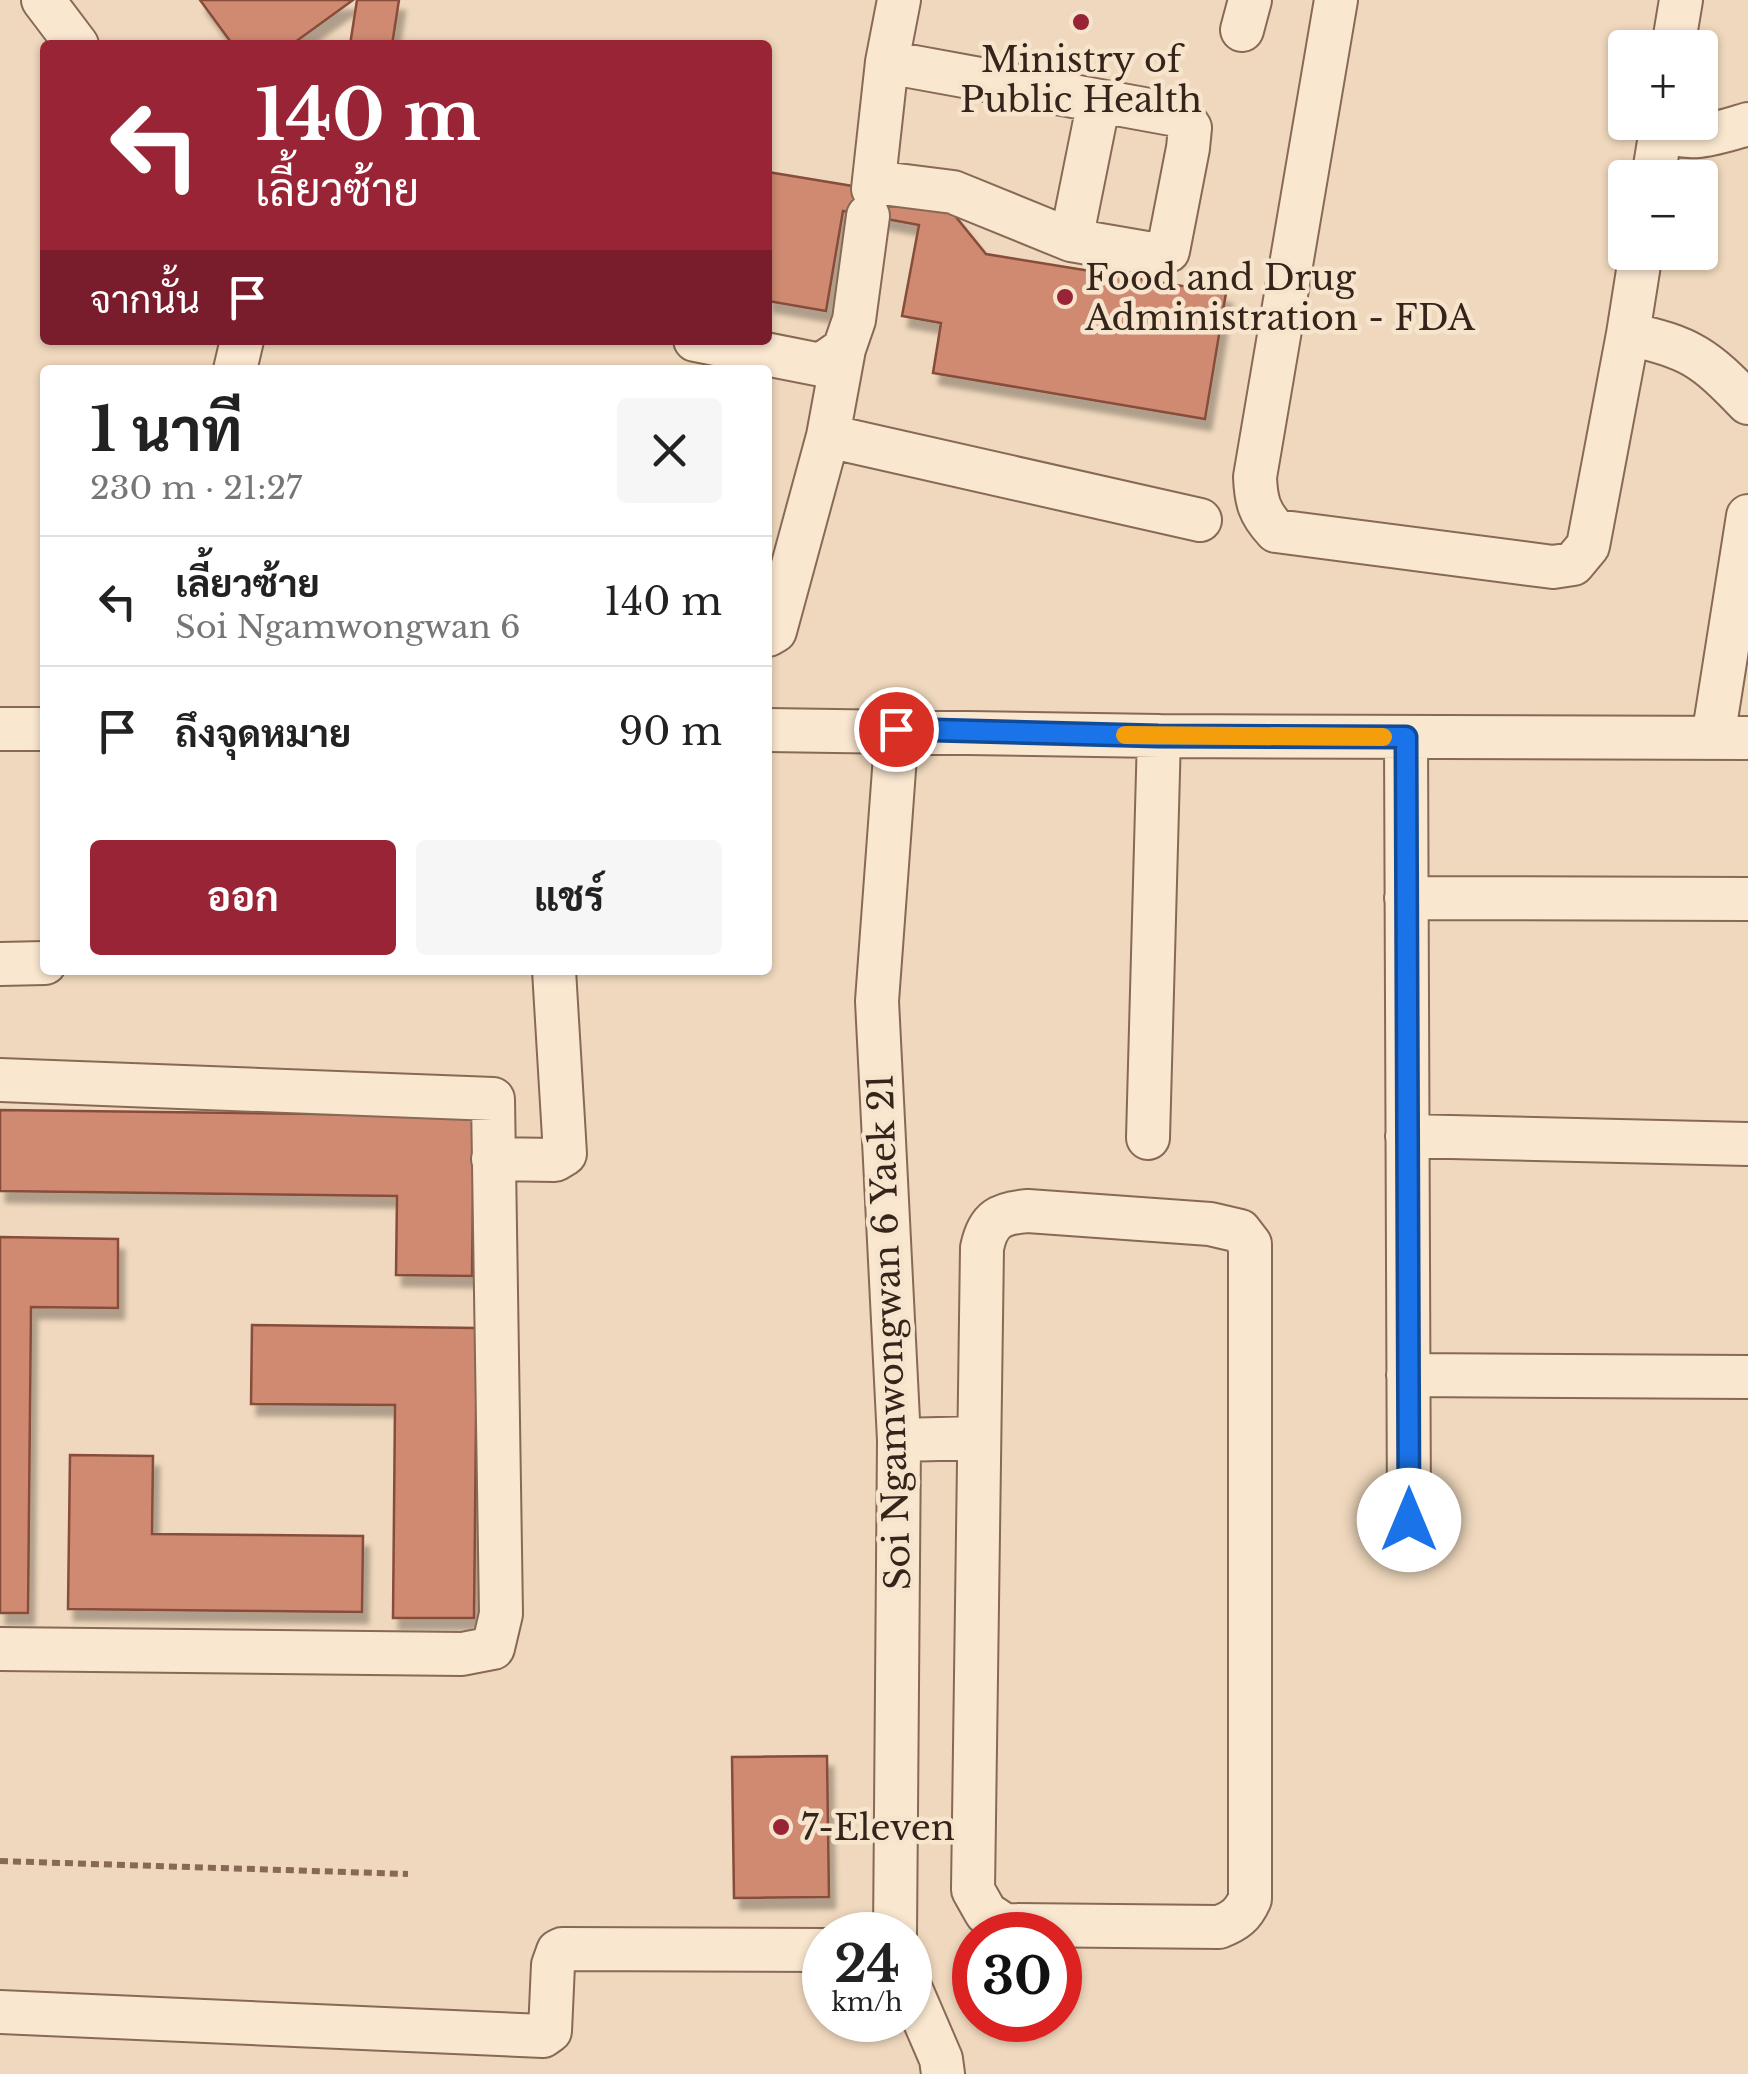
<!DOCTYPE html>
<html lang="th">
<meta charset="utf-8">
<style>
:root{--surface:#fff;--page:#f6f6f6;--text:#222;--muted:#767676;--line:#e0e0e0;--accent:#982436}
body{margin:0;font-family:"Libre Baskerville",Sarabun,serif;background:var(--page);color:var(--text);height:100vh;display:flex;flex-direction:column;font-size:38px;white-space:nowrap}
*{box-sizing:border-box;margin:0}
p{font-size:32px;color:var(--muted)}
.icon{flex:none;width:55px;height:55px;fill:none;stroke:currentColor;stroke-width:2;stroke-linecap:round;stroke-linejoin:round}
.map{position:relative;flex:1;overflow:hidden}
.details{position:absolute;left:40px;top:365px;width:732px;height:610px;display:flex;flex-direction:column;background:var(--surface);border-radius:10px;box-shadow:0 2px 8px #0004}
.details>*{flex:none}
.guide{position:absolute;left:40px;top:40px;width:732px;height:305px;border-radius:10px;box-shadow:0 2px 8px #0004;background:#982436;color:#fff;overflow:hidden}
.controls{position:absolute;left:1608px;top:30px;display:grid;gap:20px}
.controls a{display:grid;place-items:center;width:110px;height:110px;border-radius:10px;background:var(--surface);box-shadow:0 2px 8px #0004;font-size:50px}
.speed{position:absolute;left:802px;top:1912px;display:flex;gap:20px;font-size:50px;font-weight:700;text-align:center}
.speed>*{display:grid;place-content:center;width:130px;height:130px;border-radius:50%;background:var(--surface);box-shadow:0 2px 8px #0004;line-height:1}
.speed small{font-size:25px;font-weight:400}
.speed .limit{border:15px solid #d22;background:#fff;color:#111}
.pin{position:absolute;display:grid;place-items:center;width:85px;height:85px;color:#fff;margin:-42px;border:5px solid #fff;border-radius:50%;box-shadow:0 2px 10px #0007}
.me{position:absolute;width:110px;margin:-55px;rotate:0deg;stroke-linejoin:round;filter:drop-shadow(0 0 8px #0008)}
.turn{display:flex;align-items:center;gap:35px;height:210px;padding:0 50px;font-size:45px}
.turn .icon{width:130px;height:130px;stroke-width:2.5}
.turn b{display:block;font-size:70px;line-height:85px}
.then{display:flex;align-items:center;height:95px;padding:0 50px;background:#0003;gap:20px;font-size:38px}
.round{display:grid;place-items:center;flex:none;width:105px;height:105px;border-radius:10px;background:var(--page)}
.overview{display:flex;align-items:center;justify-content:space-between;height:170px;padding:0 50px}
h1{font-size:60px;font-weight:700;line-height:75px}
.cta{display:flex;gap:20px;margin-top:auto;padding:20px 50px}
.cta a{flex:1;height:115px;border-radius:10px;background:var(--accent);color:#fff;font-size:40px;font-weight:700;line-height:115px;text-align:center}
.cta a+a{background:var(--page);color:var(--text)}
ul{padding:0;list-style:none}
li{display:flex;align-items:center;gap:30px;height:130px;padding:0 50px;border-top:2px solid var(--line)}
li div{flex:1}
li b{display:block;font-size:38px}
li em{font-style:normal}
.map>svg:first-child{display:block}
</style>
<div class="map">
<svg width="1748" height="2074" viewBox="0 0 1748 2074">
<defs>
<filter id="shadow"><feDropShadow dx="6" dy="11" stdDeviation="2.5" flood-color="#0004"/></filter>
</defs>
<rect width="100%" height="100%" fill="#efd8bd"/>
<path fill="#cf8a71" stroke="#874d3b" stroke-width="2.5" filter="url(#shadow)" d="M200,0H353L291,45H233Z
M357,0H399L392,45H350Z
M768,172L943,201L986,254L1226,293L1205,419L933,373L941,323L902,316L919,225L843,211L826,311L768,301Z
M0,1110L474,1116L472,1276L396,1275L397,1196L0,1191Z
M0,1237L118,1239V1308L31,1307L28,1613H0Z
M252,1325L477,1328L474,1618H393L395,1405L251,1404Z
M70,1455L153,1456L152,1534L363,1536L362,1612L68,1609Z
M827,1756L829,1897L734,1898L732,1757Z"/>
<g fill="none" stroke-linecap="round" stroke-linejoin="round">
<defs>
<path id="minor" d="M43,0L77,45
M1336,0L1255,477C1256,501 1259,513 1276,531L1553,567L1573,564L1588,546L1628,334C1690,347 1705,358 1748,403
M1242,30L1250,0
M1673,48L1681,0
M1662,122L1661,130C1692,143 1717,133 1748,124
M1653,178L1661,130
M874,182L953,192L1071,240L1158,255L1168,251L1188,148L1190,128L1182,116L887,62
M873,189L887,62L899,0
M1071,240L1099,101
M1628,334L1641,252
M695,340L821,365L844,349L854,320L868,216
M235,370L242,340
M828,436L1200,520
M768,635L775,631L828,436L844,349
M0,729H45
M768,730L1159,736L1748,738
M1406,737L1409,1520
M1713,738L1748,516
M1406,898L1748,899
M0,964L45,963
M0,1080L493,1099L501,1614L493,1648L462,1654L0,1649
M1407,1136L1748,1144
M1148,1138L1159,736
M493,1159L555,1160L565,1154L554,970
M1028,1211L1210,1224L1240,1231L1250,1244V1899C1243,1915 1235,1921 1219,1927L1004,1925L986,1913L973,1890L982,1248C988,1219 1000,1213 1028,1211Z
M1408,1375L1748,1377
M899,1440L979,1438
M895,1935L899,1440L877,1001L897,729
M910,1987L941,2059L943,2074
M0,2012L543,2036L550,2031L553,1965L558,1951L562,1949L825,1950"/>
</defs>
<use href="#minor" stroke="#876956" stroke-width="46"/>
<path stroke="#876956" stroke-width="6" stroke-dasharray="8 5" stroke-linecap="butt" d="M0,1861L408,1874"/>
<use href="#minor" stroke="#fae7d0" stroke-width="42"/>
</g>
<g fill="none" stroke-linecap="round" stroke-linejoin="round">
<defs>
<path id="route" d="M896,729L1158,736L1406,737L1409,1520"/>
</defs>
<use href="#route" stroke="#114b97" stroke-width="25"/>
<use href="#route" stroke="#1a73e8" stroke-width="18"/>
<path stroke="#f59e0b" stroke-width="18" d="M1125,735L1383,737"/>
</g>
<g fill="#982436" stroke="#f6e4cd" stroke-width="4">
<circle cx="1081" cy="22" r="10"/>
<circle cx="1065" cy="297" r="10"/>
<circle cx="781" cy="1827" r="10"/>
</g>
<g text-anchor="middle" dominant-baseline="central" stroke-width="9" stroke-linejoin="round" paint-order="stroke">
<g font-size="35" fill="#36241b" stroke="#f6e4cd" text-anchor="start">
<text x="1081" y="59" text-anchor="middle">Ministry of<tspan x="1081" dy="40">Public Health</tspan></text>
<text x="1085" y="277">Food and Drug<tspan x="1085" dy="40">Administration - FDA</tspan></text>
<text x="801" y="1827">7-Eleven</text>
</g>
<g font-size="35" fill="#36241b" stroke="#f6e4cd">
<text transform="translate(889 1332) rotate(-92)">Soi Ngamwongwan 6 Yaek 21</text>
</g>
</g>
</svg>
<div class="controls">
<a>+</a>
<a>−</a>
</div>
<div class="speed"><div>24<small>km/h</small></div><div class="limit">30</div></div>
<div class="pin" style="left:896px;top:729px;background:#d93025"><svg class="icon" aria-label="arrive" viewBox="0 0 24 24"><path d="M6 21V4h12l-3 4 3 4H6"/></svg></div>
<svg class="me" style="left:1409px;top:1520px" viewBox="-20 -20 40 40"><circle r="19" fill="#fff"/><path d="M0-13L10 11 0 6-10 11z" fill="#1a73e8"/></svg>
<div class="guide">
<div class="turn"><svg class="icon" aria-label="left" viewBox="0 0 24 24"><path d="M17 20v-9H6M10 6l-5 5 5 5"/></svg><div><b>140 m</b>เลี้ยวซ้าย</div></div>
<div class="then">จากนั้น<svg class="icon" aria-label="arrive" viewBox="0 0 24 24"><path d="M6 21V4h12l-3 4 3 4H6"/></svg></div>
</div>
<section class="details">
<div class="overview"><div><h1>1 นาที</h1><p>230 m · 21:27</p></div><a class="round"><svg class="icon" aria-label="close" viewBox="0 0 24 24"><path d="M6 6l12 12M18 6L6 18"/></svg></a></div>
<ul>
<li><svg class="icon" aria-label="left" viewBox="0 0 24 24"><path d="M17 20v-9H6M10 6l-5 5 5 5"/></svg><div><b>เลี้ยวซ้าย</b><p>Soi Ngamwongwan 6</p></div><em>140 m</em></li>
<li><svg class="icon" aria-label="arrive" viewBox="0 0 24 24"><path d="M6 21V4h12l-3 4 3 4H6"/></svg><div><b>ถึงจุดหมาย</b></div><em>90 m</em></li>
</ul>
<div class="cta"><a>ออก</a><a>แชร์</a></div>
</section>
</div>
